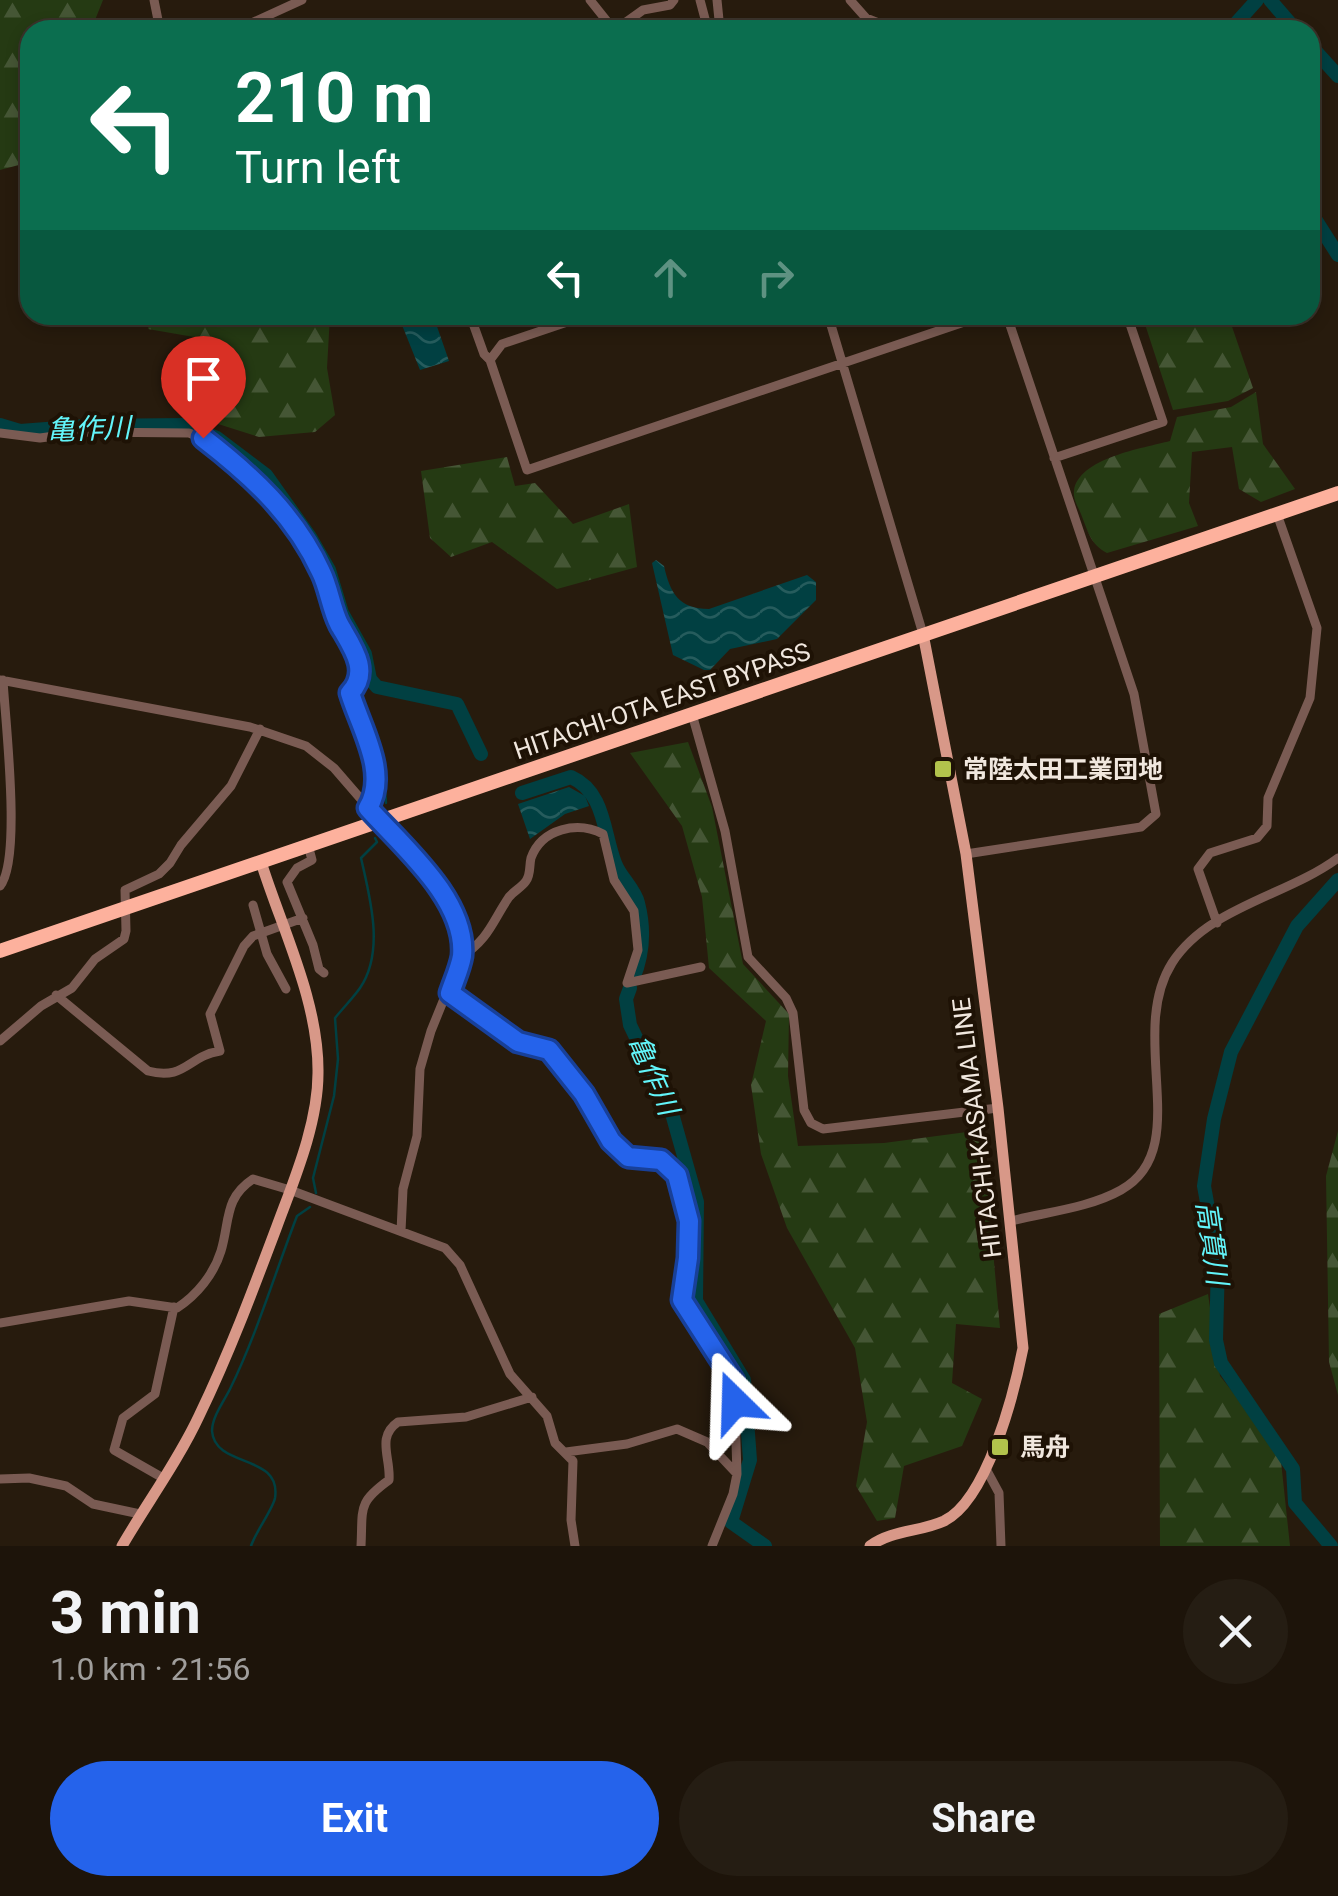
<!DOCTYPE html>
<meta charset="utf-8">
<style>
:root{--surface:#1d140a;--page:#251d13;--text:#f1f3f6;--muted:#a09e9c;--line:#3b332b;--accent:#2563eb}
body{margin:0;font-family:Roboto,"Noto Sans JP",sans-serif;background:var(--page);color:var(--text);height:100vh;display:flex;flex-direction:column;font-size:38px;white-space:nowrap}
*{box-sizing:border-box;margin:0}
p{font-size:32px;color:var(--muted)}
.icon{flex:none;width:55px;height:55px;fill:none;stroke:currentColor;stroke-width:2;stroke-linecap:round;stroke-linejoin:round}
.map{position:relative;height:1546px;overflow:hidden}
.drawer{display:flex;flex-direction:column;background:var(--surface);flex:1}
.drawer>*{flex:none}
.hud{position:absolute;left:20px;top:20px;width:1300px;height:305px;border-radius:30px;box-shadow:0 5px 15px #0003,0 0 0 2px var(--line);background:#0b6e4f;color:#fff;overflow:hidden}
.pin{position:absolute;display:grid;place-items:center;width:85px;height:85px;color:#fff;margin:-102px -42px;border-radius:50% 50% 50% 0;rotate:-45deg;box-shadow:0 0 10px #0007}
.pin .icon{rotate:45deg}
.me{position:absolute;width:110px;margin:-55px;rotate:338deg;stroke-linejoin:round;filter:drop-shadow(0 0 8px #0008)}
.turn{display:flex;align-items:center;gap:35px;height:210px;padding:0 50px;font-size:45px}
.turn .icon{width:130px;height:130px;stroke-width:2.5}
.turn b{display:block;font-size:70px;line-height:85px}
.lanes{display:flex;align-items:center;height:95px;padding:0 50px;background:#0003;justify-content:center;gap:50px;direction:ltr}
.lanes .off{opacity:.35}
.round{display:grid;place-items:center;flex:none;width:105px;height:105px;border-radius:52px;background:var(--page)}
.overview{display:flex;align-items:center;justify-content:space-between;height:170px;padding:0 50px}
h1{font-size:60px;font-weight:700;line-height:75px}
.action{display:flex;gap:20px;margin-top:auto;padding:20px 50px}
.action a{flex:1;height:115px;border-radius:60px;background:var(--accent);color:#fff;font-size:40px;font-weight:700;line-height:115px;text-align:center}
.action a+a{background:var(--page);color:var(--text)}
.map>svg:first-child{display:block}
</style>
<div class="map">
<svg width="1338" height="1546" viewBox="0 0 1338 1546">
<defs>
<pattern id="forest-firs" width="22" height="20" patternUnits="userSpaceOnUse" patternTransform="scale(2.5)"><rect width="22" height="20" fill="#253a13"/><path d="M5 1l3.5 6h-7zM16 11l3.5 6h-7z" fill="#455635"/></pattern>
<pattern id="water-waves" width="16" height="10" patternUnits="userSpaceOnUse" patternTransform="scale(2.5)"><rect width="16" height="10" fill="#014042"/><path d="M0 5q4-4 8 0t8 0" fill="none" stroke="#265c5d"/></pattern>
</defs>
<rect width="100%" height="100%" fill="#271b0d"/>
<path fill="url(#forest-firs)" d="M0,0H103L91,30H30V162L0,170Z
M150,315H330L327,368L335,415L315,432L259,437L196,417L217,341L148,329Z
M1142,315H1228L1253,388L1228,401L1173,410Z
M1256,392L1263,444L1295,489L1261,502L1239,489L1232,447L1192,452L1189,503L1198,526L1107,553C1090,544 1088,531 1081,514C1078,506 1073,500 1074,491C1078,458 1144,448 1170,441L1177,417L1231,407Z
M507,457L515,486L535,483L573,524L629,504L637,567L557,589L492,542L451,557L430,538L421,471Z
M688,742L712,807L743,964L789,1014L788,1076L798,1146L884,1143L982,1130L1000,1328L956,1324L952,1383L982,1399L962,1446L904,1466L895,1518L877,1521L856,1486L867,1422L855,1348L787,1228L761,1154L751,1085L766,1021L709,968L702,897L682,826L630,753Z
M1338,1131V1395L1329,1362L1326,1176Z
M1208,1294L1220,1376L1280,1452L1290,1546H1160L1159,1314Z"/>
<path fill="url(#water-waves)" d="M398,315H433L449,361L420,370Z
M656,560L664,566C670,593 679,609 709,609L807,575L816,582V600L777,639L730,649L710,670H704L673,655L652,563Z
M569,787L585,796L589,806L565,814L530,839L518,804Z"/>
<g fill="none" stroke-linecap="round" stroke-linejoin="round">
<path stroke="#014042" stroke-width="2.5" d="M370,679L358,700L383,762L386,803
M316,1193L313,1178L334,1096L338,1059L335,1018C343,1008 353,998 360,988C385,951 370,898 361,858L377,842L375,838
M251,1546C256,1531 273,1509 275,1498C282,1453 215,1469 212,1431C212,1417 224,1401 230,1389C257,1334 275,1273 297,1216L310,1207"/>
<path stroke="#014042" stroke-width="14" d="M1270,0L1296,30
M1230,30L1257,0
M1310,45L1338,76
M1310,211L1338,255
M0,425L20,431L85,426L185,425L217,438L266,475L310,537L329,570L342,613L365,654L370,679L377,687L457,704L481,754
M522,793L571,777C605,792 603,832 615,863C620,877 635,889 638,903C645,930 643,955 633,979
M630,988L626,999L630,1025L671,1110L697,1202L696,1301L744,1380L750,1460L731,1522L765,1546
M1331,1546L1295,1503L1293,1469L1221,1363L1216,1340L1218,1263L1204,1186L1214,1119L1231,1052L1297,926L1338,880"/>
<path stroke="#7a5b53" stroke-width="9" d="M154,0L160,30
M590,0L614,30
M700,0L708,30
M717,0L720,30
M850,0L866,18L896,30
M236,30L302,0
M615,30L643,10L670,5L674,0
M470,315L484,354L490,360L527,470L985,315
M828,315L923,634
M490,360L502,344L588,315
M0,433L40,438L84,432L189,433C243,453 298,521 321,572C328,587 331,602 336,617C347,643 374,667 350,693L376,765L377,794L368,808
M1054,458L1163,422L1127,315
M0,680L250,727L306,746L334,768L444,895L460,928L461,957L431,1031L420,1069L417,1136L403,1189L401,1231
M692,714L725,831L748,957L786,998L793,1013L804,1110L811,1123L823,1129L998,1108
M308,845L312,860L297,868L287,882L313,945L319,969L324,973
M966,854L1141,827L1156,814L1134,694L1009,322L1002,315
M0,886C22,860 5,719 3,680
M253,905L267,954L286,989
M1217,923L1198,869L1210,853L1257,838L1267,826L1268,798L1310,698L1317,628L1277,514
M461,957C489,939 492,922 509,897C514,891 522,887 526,881C531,874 529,866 531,858C542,828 578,821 603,834L614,880L634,911L638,950L627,983L701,967
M450,993L518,1042L549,1049L584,1094L611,1141L628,1157L661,1160L677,1175L689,1221L688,1259L682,1299L734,1381L737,1474L733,1494L712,1546
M56,995L148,1071C185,1081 188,1056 220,1051L210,1014L244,946L253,936L303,918
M0,1041L41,1006L72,988L95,959L124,939L126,931L125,890L159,874L170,863L181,845L231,786L260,729
M1011,1221C1046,1212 1089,1208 1121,1190C1195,1149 1126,1036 1172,963C1208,907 1287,896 1338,858
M0,1323L129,1301L177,1308C197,1295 214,1274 221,1251C230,1221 224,1198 253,1179L290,1190L445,1248L460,1265L510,1374L547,1416L555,1443L573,1461L571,1520L575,1546
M566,1452L627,1444L677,1429L707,1442L737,1474
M986,1469L999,1493L1001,1546
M163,1478L114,1450L123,1418L155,1394L174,1307
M0,1479L29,1478L66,1486L93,1504L140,1514
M361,1546C363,1508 357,1503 389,1480C391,1458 376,1437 398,1422L466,1417L532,1397"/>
<path stroke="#d89888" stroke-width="11" d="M122,1546C147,1503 178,1461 199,1416C229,1354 253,1290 277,1226C294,1180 318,1124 318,1073C319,1002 282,929 261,862
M870,1546C892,1530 920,1532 944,1521C987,1500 1014,1394 1023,1348L998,1108L966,854L923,634"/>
<path stroke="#fdb19d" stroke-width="14" d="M0,951L1338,493"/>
</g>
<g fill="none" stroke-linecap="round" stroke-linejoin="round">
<defs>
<path id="route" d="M203,438C251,475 295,515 321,572C329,588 331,608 339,624C352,647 371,671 350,693C361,729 389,773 368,808C402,846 467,900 462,956C460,968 454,981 450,993L518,1042L549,1050L584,1094L611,1141L628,1157L661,1160L677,1175L689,1221L688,1258L682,1300L734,1381L735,1402"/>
</defs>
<use href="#route" stroke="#184099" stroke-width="25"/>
<use href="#route" stroke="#2563eb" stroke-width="18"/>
</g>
<g fill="#b2c34c" stroke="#1e1205" stroke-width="4">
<rect x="933" y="759" width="20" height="20" rx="5"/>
<rect x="990" y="1437" width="20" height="20" rx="5"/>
</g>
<g text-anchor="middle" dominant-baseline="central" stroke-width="8" stroke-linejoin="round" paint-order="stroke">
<g font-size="25" fill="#f0e7de" stroke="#1e1205">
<text transform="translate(662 701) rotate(-19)">HITACHI-OTA EAST BYPASS</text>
<text transform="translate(977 1128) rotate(-97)">HITACHI-KASAMA LINE</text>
</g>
<g font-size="25" font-weight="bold" fill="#f0e7de" stroke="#1e1205" text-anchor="start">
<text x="963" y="769">常陸太田工業団地</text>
<text x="1020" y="1447">馬舟</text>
</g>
<g font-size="28" font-style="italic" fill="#62f5fa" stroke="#1e1205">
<text transform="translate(89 429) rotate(-2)">亀作川</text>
<text transform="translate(653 1075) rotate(66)">亀作川</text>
<text transform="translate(1212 1243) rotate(82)">高貫川</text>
</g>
</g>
</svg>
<div class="pin" style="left:203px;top:438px;background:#d93025"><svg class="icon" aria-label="arrive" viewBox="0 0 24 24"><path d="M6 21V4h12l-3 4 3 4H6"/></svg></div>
<svg class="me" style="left:735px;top:1402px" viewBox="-20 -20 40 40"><path d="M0-17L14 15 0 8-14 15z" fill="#2563eb" stroke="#fff" stroke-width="4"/></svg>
<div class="hud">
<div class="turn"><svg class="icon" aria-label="left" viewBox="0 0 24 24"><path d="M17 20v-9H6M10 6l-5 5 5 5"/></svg><div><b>210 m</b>Turn left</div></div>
<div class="lanes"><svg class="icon" aria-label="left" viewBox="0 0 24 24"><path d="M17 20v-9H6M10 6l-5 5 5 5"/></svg><svg class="icon off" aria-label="ahead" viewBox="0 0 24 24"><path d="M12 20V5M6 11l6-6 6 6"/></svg><svg class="icon off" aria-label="right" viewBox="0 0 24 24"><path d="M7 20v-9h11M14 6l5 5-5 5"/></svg></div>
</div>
</div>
<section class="drawer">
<div class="overview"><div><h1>3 min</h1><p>1.0 km · 21:56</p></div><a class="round"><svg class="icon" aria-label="close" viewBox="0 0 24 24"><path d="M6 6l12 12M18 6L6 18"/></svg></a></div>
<div class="action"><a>Exit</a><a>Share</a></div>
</section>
